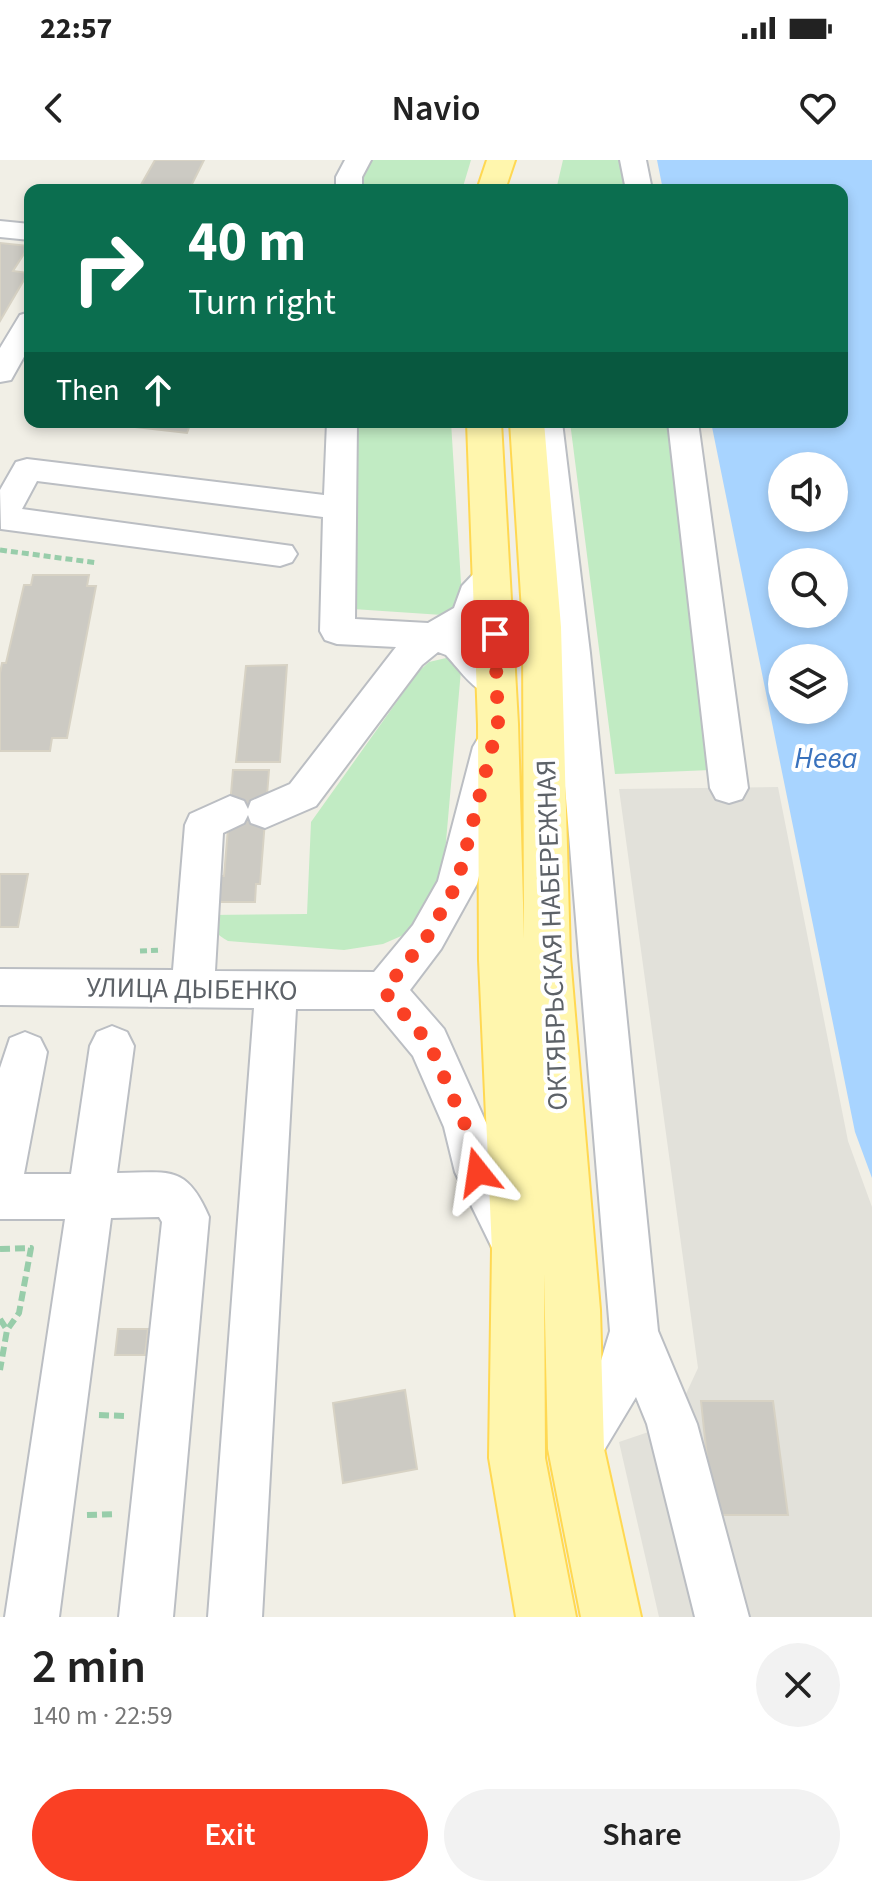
<!DOCTYPE html>
<meta charset="utf-8">
<style>
:root{--surface:#fff;--page:#f2f2f2;--text:#222;--muted:#767676;--accent:#fa4024}
body{margin:0;font-family:"Source Sans 3",sans-serif;background:var(--page);color:var(--text);height:100vh;display:flex;flex-direction:column;font-size:30px;white-space:nowrap}
*{box-sizing:border-box;margin:0}
p{font-size:26px;color:var(--muted)}
.icon{flex:none;width:44px;height:44px;fill:none;stroke:currentColor;stroke-width:2;stroke-linecap:round;stroke-linejoin:round}
.map{position:relative;height:1457px;overflow:hidden}
.panel{display:flex;flex-direction:column;background:var(--surface);flex:1}
.panel>*{flex:none}
.guide{position:absolute;left:24px;top:24px;width:824px;height:244px;border-radius:16px;box-shadow:0 4px 12px #0003;background:#0b6e4f;color:#fff;overflow:hidden}
.controls{position:absolute;left:768px;top:292px;display:grid;gap:16px}
.controls a{display:grid;place-items:center;width:80px;height:80px;border-radius:50%;background:var(--surface);box-shadow:0 4px 12px #0003;font-size:40px}
.pin{position:absolute;display:grid;place-items:center;width:68px;height:68px;color:#fff;margin:-34px;border-radius:16px;box-shadow:0 4px 12px #0006}
.me{position:absolute;width:88px;margin:-44px;rotate:345deg;stroke-linejoin:round;filter:drop-shadow(0 0 6px #0008)}
.turn{display:flex;align-items:center;gap:28px;height:168px;padding:0 32px;font-size:36px}
.turn .icon{width:104px;height:104px;stroke-width:2.5}
.turn b{display:block;font-size:56px;line-height:68px}
.then{display:flex;align-items:center;height:76px;padding:0 32px;background:#0003;gap:16px;font-size:30px}
.round{display:grid;place-items:center;flex:none;width:84px;height:84px;border-radius:42px;background:var(--page)}
.head{display:flex;align-items:center;justify-content:space-between;height:136px;padding:0 32px}
h1{font-size:48px;font-weight:600;line-height:60px}
.action{display:flex;gap:16px;margin-top:auto;padding:16px 32px}
.action a{flex:1;height:92px;border-radius:48px;background:var(--accent);color:#fff;font-size:32px;font-weight:600;line-height:92px;text-align:center}
.action a+a{background:var(--page);color:var(--text)}
.status{display:flex;justify-content:space-between;align-items:center;height:56px;padding:0 40px;background:var(--surface);direction:ltr}
.status svg{height:22px;fill:currentColor}
header{display:flex;justify-content:space-between;align-items:center;height:104px;padding:0 32px;background:var(--surface);font-size:36px;font-weight:600}
.map>svg:first-child{display:block}
</style>
<div class="status"><b>22:57</b><svg viewBox="0 0 49 12"><path d="M0 12V9h3v3zM5 12V6h3v6zM10 12V3h3v9zM15 12V0h3v12zM26 1h20v11H26zM47 4h2v5h-2z"/></svg></div>
<header><svg class="icon" aria-label="back" viewBox="0 0 24 24"><path d="M15 5l-7 7 7 7"/></svg>Navio<svg class="icon" aria-label="heart" viewBox="0 0 24 24"><path d="M12 20l-8-8c-3-5 5-10 8-4 3-6 11-1 8 4z"/></svg></header>
<div class="map">
<svg width="872" height="1457" viewBox="0 0 872 1457">
<rect width="100%" height="100%" fill="#f1efe6"/>
<path fill="#e2e1da" d="M778,627L848,981L872,1047V1457H659L619,1282L672,1264L698,1208L619,629Z"/>
<path fill="#c1ebc3" d="M368,0H471L462,30H358V18Z
M563,0H622L627,30H556Z
M355,262H451L462,439L457,456L353,449Z
M570,262H667L711,610L615,614Z
M459,495L461,510L443,716L415,770L383,784L344,790L228,781C216,774 211,769 210,755L307,754L311,662L418,512L429,502Z"/>
<path fill="#a8d4ff" fill-rule="evenodd" d="M657,0H872V1018L855,972L711,262H842V30H663ZM782,306H834V358H782ZM782,402H834V454H782ZM782,498H834V550H782Z"/>
<path fill="#cccac3" stroke="#d7d2c4" stroke-width="2" d="M155,0H204L189,30H138Z
M0,83L29,86L13,111L28,113L0,161Z
M91,262H191L187,273Z
M33,415H89L87,426H96L67,578H52L50,591H0V513L2,503H6L24,425H31Z
M287,505L280,602H236L246,506Z
M233,610H269L260,724H256L255,742H209L212,716H224Z
M0,714H28L18,767H0Z
M118,1169H148L145,1195H115Z
M405,1230L417,1309L343,1323L333,1243Z
M701,1241H773L788,1355H713Z"/>
<g fill="none" stroke-linecap="round" stroke-linejoin="round">
<defs>
<path id="minor" d="M345,0H371L362,17V30H336V17Z
M620,0H646L652,30H626Z
M0,61L30,64V80L0,77Z
M30,152V186L11,220L0,222V188L20,155Z
M327,262H357L355,459L428,463L454,448L462,426L480,407L492,403L504,407L509,415L490,439L481,464L464,474L509,514L514,524L509,534C480,543 464,514 446,495L438,492L422,505L316,646L265,668L251,663L248,655L244,663L223,673L215,811L374,812L413,765L438,721L473,587L479,577L492,573L505,577L511,587L477,724L441,789L410,830L444,869L488,967L499,1006L539,1084L532,1100L515,1107L498,1100L455,1012L444,967L413,896L374,849H296L262,1457H208L254,848L0,845V809L173,810L185,665L190,654L230,636L244,641L248,649L251,641L290,624L396,487L337,484L325,480L320,471L323,357L37,321L22,349L292,386L297,394L292,402L280,406L1,369L0,330L16,302L27,299L324,335Z
M532,262H562L590,493L658,1171L697,1264L749,1457H695L647,1264L636,1237L594,1307L576,1315L558,1307L550,1289L558,1271L600,1204L610,1171L554,493Z
M668,262H698L748,628L742,639L729,643L716,639L710,628Z
M112,866L127,872L134,886L117,1013C168,1013 186,1003 209,1057L173,1457H119L162,1062L159,1057L111,1058L59,1457H5L65,1059H0V908L10,878L25,872L40,878L47,892L24,1014H71L90,886L97,872Z"/>
<path id="major" d="M487,0H515L505,30H477Z
M467,262H501L518,564L524,779L523,467L510,262H544L561,467L570,796L600,1150L604,1289L641,1457H581L548,1289L544,1114L545,1298L576,1457H516L489,1298L492,1090L479,800L478,564Z"/>
</defs>
<use href="#minor" stroke="#bbbec3" stroke-width="4"/>
<use href="#major" stroke="#ffd852" stroke-width="4"/>
<path stroke="#98cdaa" stroke-width="5" stroke-dasharray="7 4" stroke-linecap="butt" d="M0,390L98,403
M140,791L162,790"/>
<path stroke="#98cdaa" stroke-width="6" stroke-dasharray="10 5" stroke-linecap="butt" d="M0,1089L31,1088L19,1153L7,1170
M0,1159L7,1170L0,1210
M99,1255L125,1256
M87,1355L117,1354"/>
<use href="#minor" fill="#fff" fill-rule="evenodd"/>
<use href="#major" fill="#fff6ad" fill-rule="evenodd"/>
</g>
<g fill="none" stroke-linecap="round" stroke-linejoin="round">
<path stroke="#fa4024" stroke-width="14" stroke-dasharray="0 25.2" d="M478,1012L466,967L429,883L384,831L427,777L457,724L498,564L495,474"/>
</g>
<g text-anchor="middle" dominant-baseline="central" stroke-width="8" stroke-linejoin="round" paint-order="stroke">
<g font-size="28" fill="#5d6268" stroke="#fff">
<text transform="translate(552 775) rotate(-92)">ОКТЯБРЬСКАЯ НАБЕРЕЖНАЯ</text>
<text transform="translate(192 829) rotate(1)">УЛИЦА ДЫБЕНКО</text>
</g>
<g font-size="30" font-style="italic" fill="#3a72bd" stroke="#fff">
<text x="826" y="598">Нева</text>
</g>
</g>
</svg>
<div class="controls">
<a><svg class="icon" aria-label="sound" viewBox="0 0 24 24"><path d="M4 9h4l5-4v14l-5-4H4zM17 9q2 3 0 6"/></svg></a>
<a><svg class="icon" aria-label="search" viewBox="0 0 24 24"><circle cx="10" cy="10" r="6"/><path d="M15 15l6 6"/></svg></a>
<a><svg class="icon" aria-label="layers" viewBox="0 0 24 24"><path d="M12 4l9 5-9 5-9-5zM3 14l9 5 9-5"/></svg></a>
</div>
<div class="pin" style="left:495px;top:474px;background:#d93025"><svg class="icon" aria-label="arrive" viewBox="0 0 24 24"><path d="M6 21V4h12l-3 4 3 4H6"/></svg></div>
<svg class="me" style="left:478px;top:1012px" viewBox="-20 -20 40 40"><path d="M0-17L14 15 0 8-14 15z" fill="#fa4024" stroke="#fff" stroke-width="4"/></svg>
<div class="guide">
<div class="turn"><svg class="icon" aria-label="right" viewBox="0 0 24 24"><path d="M7 20v-9h11M14 6l5 5-5 5"/></svg><div><b>40 m</b>Turn right</div></div>
<div class="then">Then<svg class="icon" aria-label="ahead" viewBox="0 0 24 24"><path d="M12 20V5M6 11l6-6 6 6"/></svg></div>
</div>
</div>
<section class="panel">
<div class="head"><div><h1>2 min</h1><p>140 m · 22:59</p></div><a class="round"><svg class="icon" aria-label="close" viewBox="0 0 24 24"><path d="M6 6l12 12M18 6L6 18"/></svg></a></div>
<div class="action"><a>Exit</a><a>Share</a></div>
</section>
